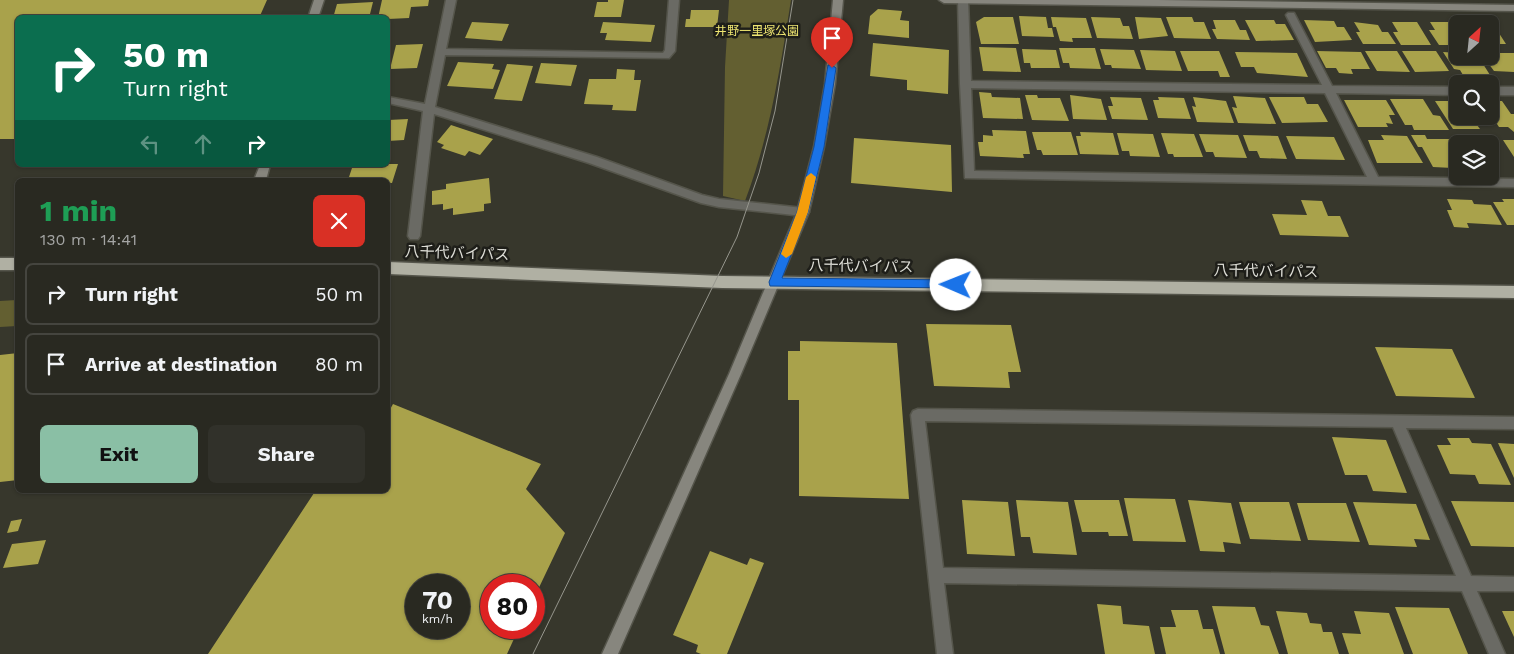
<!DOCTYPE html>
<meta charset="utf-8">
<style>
:root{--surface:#292921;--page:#31312a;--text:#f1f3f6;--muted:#a5a6a5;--line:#45453f;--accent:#8abfa5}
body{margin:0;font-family:"Work Sans","Noto Sans JP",sans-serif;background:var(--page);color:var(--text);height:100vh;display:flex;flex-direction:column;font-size:19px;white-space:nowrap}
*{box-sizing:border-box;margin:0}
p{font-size:16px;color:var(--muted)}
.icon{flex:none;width:28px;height:28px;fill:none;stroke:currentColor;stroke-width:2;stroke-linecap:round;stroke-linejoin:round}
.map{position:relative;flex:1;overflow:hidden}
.sheet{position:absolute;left:15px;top:178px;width:375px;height:315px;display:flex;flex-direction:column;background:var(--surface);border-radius:8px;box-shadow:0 1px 4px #0004,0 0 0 1px var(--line)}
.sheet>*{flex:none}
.top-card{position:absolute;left:15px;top:15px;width:375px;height:152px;border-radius:8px;box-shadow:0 1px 4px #0004,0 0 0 1px var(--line);background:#0b6e4f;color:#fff;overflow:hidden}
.needle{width:32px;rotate:27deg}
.fabs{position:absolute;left:1449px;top:15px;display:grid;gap:10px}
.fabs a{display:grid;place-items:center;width:50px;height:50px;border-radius:8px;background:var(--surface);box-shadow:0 1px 4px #0004,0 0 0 1px var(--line);font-size:25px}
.speed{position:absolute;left:405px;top:574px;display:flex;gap:10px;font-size:25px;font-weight:700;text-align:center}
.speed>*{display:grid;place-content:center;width:65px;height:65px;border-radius:50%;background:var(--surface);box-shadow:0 1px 4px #0004,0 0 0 1px var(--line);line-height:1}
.speed small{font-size:12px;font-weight:400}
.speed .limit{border:8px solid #d22;background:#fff;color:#111}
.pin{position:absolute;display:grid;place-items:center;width:42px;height:42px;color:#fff;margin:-51px -21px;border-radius:50% 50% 50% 0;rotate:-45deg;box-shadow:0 0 5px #0007}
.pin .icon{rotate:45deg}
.me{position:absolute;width:55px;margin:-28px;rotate:271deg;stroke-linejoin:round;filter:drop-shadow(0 0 4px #0008)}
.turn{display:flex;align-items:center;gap:18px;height:105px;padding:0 25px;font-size:22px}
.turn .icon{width:65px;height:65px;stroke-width:2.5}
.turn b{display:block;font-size:35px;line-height:42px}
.lanes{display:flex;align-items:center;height:48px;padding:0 25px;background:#0003;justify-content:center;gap:25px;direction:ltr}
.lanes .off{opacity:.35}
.round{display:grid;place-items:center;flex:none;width:52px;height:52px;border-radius:8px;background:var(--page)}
.summary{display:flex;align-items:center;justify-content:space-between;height:85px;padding:0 25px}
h1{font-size:30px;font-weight:700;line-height:38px;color:#1e9e55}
.primary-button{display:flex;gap:10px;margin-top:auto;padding:10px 25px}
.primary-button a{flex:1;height:58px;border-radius:8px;background:var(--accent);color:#111;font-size:20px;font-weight:700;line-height:58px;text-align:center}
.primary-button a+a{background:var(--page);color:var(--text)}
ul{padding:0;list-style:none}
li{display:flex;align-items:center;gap:15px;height:62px;margin:0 10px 8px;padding:0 15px;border:2px solid var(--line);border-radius:8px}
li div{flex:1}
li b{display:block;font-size:19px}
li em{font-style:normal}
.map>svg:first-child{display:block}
</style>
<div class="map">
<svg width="1514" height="654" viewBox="0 0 1514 654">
<rect width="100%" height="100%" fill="#37372c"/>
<path fill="#635f31" d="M729,0H791C780,69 770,135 745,201L723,196L725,67Z
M17,300V326L0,327V301Z"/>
<path fill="#a9a24b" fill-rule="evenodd" d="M0,0H267L259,18H18V139H0Z
M382,0H429L428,6L411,7L409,18L388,19L378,18Z
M608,0H624L621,17H594L597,2H608Z
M373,2L369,18H333L337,4Z
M878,9L902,11L900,20L909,21V38L868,34L870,16Z
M691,10H719L717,27H685L686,19H690Z
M1019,16L1046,17L1048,28H1052L1054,37L1022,36Z
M984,17H1013L1019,44H981L976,22Z
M1051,17L1086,18L1092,38H1072L1073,42L1060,41L1056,27H1053Z
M1091,17L1120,18L1123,26H1129L1133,39L1097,38Z
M1135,17L1161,18L1168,36L1139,39Z
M1166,17H1192L1194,22H1204L1211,39L1174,38Z
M1213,20H1235L1240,30H1246L1250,40L1217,39L1212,29H1216Z
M1245,20H1274L1276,24H1285L1294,40L1256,41Z
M1304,20L1334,21L1337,27H1344L1352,40L1315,42Z
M472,22L509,24L502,41L465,38Z
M603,22L655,25L651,42L605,40L607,33H600Z
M1354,22L1378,25L1382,32H1388L1396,44H1363L1356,32H1360Z
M1392,22H1417L1431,45H1401L1393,32H1398Z
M1430,22H1455L1458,25V45H1439L1429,30H1435Z
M1490,27H1495L1506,44H1497L1499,48H1490Z
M873,43L949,50L948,94L907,90V80L870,76Z
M423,44L417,68L390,69L396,45Z
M979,47L1016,48L1021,72L983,71Z
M1059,48H1095L1101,69L1070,68L1069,63H1063Z
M1022,49L1056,50L1060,68H1031L1030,63H1024Z
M1100,49L1134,50L1141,69L1112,68L1111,65H1105Z
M1140,50L1175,51L1182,71L1146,70Z
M1180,51H1219L1230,77H1220L1218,71H1188Z
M1317,51L1361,52L1370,69H1351L1353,74L1339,73L1336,68H1326Z
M1365,51H1397L1410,72L1377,71Z
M1402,51H1436L1449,71L1415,72Z
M1235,52L1297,53L1308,77L1257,73L1254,67H1241Z
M1443,52L1458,53V56H1478L1490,75H1463L1460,70L1454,69Z
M1490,53H1514V72L1494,71L1483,56H1490Z
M458,62L494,64L492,69L500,70L493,89L447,86Z
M541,63L577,65L571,86L535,83Z
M507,64L533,66L522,101L494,99Z
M617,69L635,70L634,80H641L636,111L612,110L613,105L584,104L589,79H616Z
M979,92L991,93L992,97L1020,98L1023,119L983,118Z
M1025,95H1037L1038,98H1060L1069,121L1032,120Z
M1070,95L1101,99L1107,120L1073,119Z
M1233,96L1265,98L1276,124L1238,123L1232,107L1237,108Z
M1110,97L1141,98L1148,120L1112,119L1108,106H1113Z
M1158,97L1184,98L1191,119L1158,118L1153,100H1159Z
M1193,97L1226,101L1234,123L1197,122L1192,106L1196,107Z
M1269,97H1304L1307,104H1318L1328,122L1282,123Z
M1390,99H1423L1433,115L1440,116L1449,130H1414L1412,125H1405Z
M1344,100H1386L1395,115H1389L1393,124L1386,123L1388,127H1358Z
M1435,101H1458V116H1476L1482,125H1477L1480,129H1453Z
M1490,101H1502L1511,114H1514V132L1508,127H1499L1493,118L1488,119L1486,116H1490Z
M408,119L404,140L388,141V120Z
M451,125L493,139L480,155L469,151L465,156L441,148L444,145L437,142Z
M992,130L1026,131L1030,154H1023L1024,158L980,156L978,142H983V135L993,136Z
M1032,132H1071L1078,155H1043L1041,150H1037Z
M1080,132L1113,133L1119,155L1080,154L1076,136H1081Z
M1117,133L1153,134L1160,157L1130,156L1129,151H1122Z
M1161,133L1194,134L1203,157H1174L1173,154H1168Z
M1199,134L1238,135L1247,158L1215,157L1213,152H1206Z
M1243,135L1278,136L1287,159L1260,158L1257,151H1249Z
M1381,135L1407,136L1423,163H1377L1368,140H1384Z
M1411,135H1425L1427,139H1456L1458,144L1456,155L1458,160H1454L1457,165H1451L1453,168L1433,167L1422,147H1418Z
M1286,136L1334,137L1345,160L1296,159Z
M854,138L951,145L952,192L851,183Z
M1503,140H1514V157Z
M388,164H398L392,183H388V180H348L353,165Z
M489,178L491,203L484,204V211L453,215V208L443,210V204L432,205V191L446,189V184Z
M1447,199L1472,200L1474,204L1491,205L1502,225L1467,223L1469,228L1454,227L1447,210H1452Z
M1502,199H1514V225H1507L1493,202H1504Z
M1301,200L1322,201L1328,216H1340L1349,237L1280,235L1272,214L1307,215Z
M926,324L1011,325L1021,372H1008L1010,388L934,386Z
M800,341L897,343L909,499L799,496V400H788V351H800Z
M1375,347L1452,349L1475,398L1396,396Z
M18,353V480L0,482V355Z
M393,404L541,464L526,489L565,533L534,598V585H491V628H519L507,654H208L316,490H388V413ZM416,585H459V628H416Z
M1332,437L1386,440L1407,493L1373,491L1367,475H1345Z
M1447,438H1469L1472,443L1491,444L1511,485L1479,484L1475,475L1450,474L1437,445H1451Z
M1498,443L1514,444V478Z
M1124,498L1175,499L1186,542L1133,541Z
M962,500L1008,502L1015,556L967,554Z
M1016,500L1068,502L1077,555L1033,553L1030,537H1021Z
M1074,500H1119L1128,536H1109L1108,532H1082Z
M1188,500L1231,503L1241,544L1223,542L1225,552L1200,551Z
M1451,501L1514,502V547L1471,546Z
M1239,502H1289L1301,541L1250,539Z
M1353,502L1416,504L1430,540L1414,539L1417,547L1369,545Z
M1297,503H1346L1360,542L1308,540Z
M22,519L18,531L7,533L11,521Z
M46,540L38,564L3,568L12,544Z
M710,551L747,565L750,558L764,563L727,654H701L696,652L698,645L673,635Z
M1097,604L1121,606L1123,624L1149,626L1155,654H1105Z
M1212,606L1255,607L1261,625L1269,626L1279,654H1225Z
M1395,607L1449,608L1468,654H1413Z
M1171,610H1198L1203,629H1213L1220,654H1166L1160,627H1176Z
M1276,611L1307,613L1310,623L1321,624L1323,632H1332L1339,654H1288Z
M1354,611L1389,613L1404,654H1349L1342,633L1361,634Z
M1502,611H1514V637Z"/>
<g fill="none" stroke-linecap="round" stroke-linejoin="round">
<defs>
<path id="street" d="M446,0H456L446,49L663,53L665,50L669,0H679L675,51L669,58L445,55L435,107L597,157L702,195L719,199L803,208L809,212L807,215L803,216L719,207L701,203L589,163L434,114L420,236L418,239H410L408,236L423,111L388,103V97L425,104Z
M958,0H968L971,81L1322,85L1286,15L1288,13H1294L1332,86L1458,87V95L1336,93L1378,177L1514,179V187L965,178L960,84ZM971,88L1325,93L1367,177L974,171Z
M1490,87H1514V95H1490Z
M918,409L1514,417V429L1406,428L1471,576L1514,577V591H1477L1505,654H1489L1462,591L944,583L953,654H937L911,415L913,411ZM925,421L1393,427L1456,576L943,568Z"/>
<path id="secondary" d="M314,0H324L318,18H308Z
M833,0H843L835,84L824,147L809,212L741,374L618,654H602L729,374L797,212L814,147L825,84Z
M939,0H1159L1514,5V11L944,3Z
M260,165H270L266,180H254Z"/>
<path id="highway" d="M0,258H18V270H0Z
M388,262L722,276L1514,286V298L722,288L388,274Z"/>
</defs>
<use href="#street" stroke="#55554b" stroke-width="3"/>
<use href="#secondary" stroke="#55554b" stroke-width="3"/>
<use href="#highway" stroke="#55554b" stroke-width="3"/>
<use href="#street" fill="#6a6a64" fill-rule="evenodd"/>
<use href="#secondary" fill="#87867e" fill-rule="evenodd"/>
<use href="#highway" fill="#b0b0a3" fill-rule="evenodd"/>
<path stroke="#96968d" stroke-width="1" d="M533,654L737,237L759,173L775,111L793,0"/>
</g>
<path fill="#1a73e8" stroke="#114b97" d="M828,65H832L836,68L824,147L808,212L782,278L956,280L961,285L960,288L770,286L769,282L797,212L814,147Z"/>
<path fill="#f59e0b" d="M811,173L816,177L808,212L792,254L786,258L781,254L797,212L806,177Z"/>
<g text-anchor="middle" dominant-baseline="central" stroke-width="5" stroke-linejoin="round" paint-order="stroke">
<g font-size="12" fill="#efe671" stroke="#1e1e19">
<text x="757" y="31">井野一里塚公園</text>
</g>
<g font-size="15" fill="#deded7" stroke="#1e1e19">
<text transform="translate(457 253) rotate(2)">八千代バイパス</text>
<text transform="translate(861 266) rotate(1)">八千代バイパス</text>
<text transform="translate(1266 271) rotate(1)">八千代バイパス</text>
</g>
</g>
</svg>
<div class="fabs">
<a><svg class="needle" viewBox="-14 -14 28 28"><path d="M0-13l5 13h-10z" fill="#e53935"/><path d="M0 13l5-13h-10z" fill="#a5a6a5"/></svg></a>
<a><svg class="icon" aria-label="search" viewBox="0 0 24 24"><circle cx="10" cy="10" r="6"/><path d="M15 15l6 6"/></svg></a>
<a><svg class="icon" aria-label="layers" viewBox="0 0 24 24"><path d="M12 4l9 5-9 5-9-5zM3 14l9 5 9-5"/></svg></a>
</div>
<div class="speed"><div>70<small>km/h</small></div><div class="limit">80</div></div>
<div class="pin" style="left:832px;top:68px;background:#d93025"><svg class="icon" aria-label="arrive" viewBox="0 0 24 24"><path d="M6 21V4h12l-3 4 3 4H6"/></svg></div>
<svg class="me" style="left:956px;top:285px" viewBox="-20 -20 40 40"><circle r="19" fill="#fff"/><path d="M0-13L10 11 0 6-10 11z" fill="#1a73e8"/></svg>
<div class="top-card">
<div class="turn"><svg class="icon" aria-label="right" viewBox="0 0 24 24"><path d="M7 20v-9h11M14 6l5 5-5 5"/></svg><div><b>50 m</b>Turn right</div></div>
<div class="lanes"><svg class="icon off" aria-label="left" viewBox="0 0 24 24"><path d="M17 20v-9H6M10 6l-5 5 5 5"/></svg><svg class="icon off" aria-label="ahead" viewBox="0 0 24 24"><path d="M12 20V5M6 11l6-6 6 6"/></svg><svg class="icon" aria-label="right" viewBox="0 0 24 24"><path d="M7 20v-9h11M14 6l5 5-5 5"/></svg></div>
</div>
<section class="sheet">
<div class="summary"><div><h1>1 min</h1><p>130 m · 14:41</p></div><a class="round" style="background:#d93025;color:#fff"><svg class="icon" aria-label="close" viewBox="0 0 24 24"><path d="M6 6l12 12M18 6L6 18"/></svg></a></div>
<ul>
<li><svg class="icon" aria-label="right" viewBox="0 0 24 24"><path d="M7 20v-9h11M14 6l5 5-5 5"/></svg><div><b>Turn right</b></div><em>50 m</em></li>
<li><svg class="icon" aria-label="arrive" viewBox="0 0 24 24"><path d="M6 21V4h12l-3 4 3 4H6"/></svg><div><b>Arrive at destination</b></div><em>80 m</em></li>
</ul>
<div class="primary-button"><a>Exit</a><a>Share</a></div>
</section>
</div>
